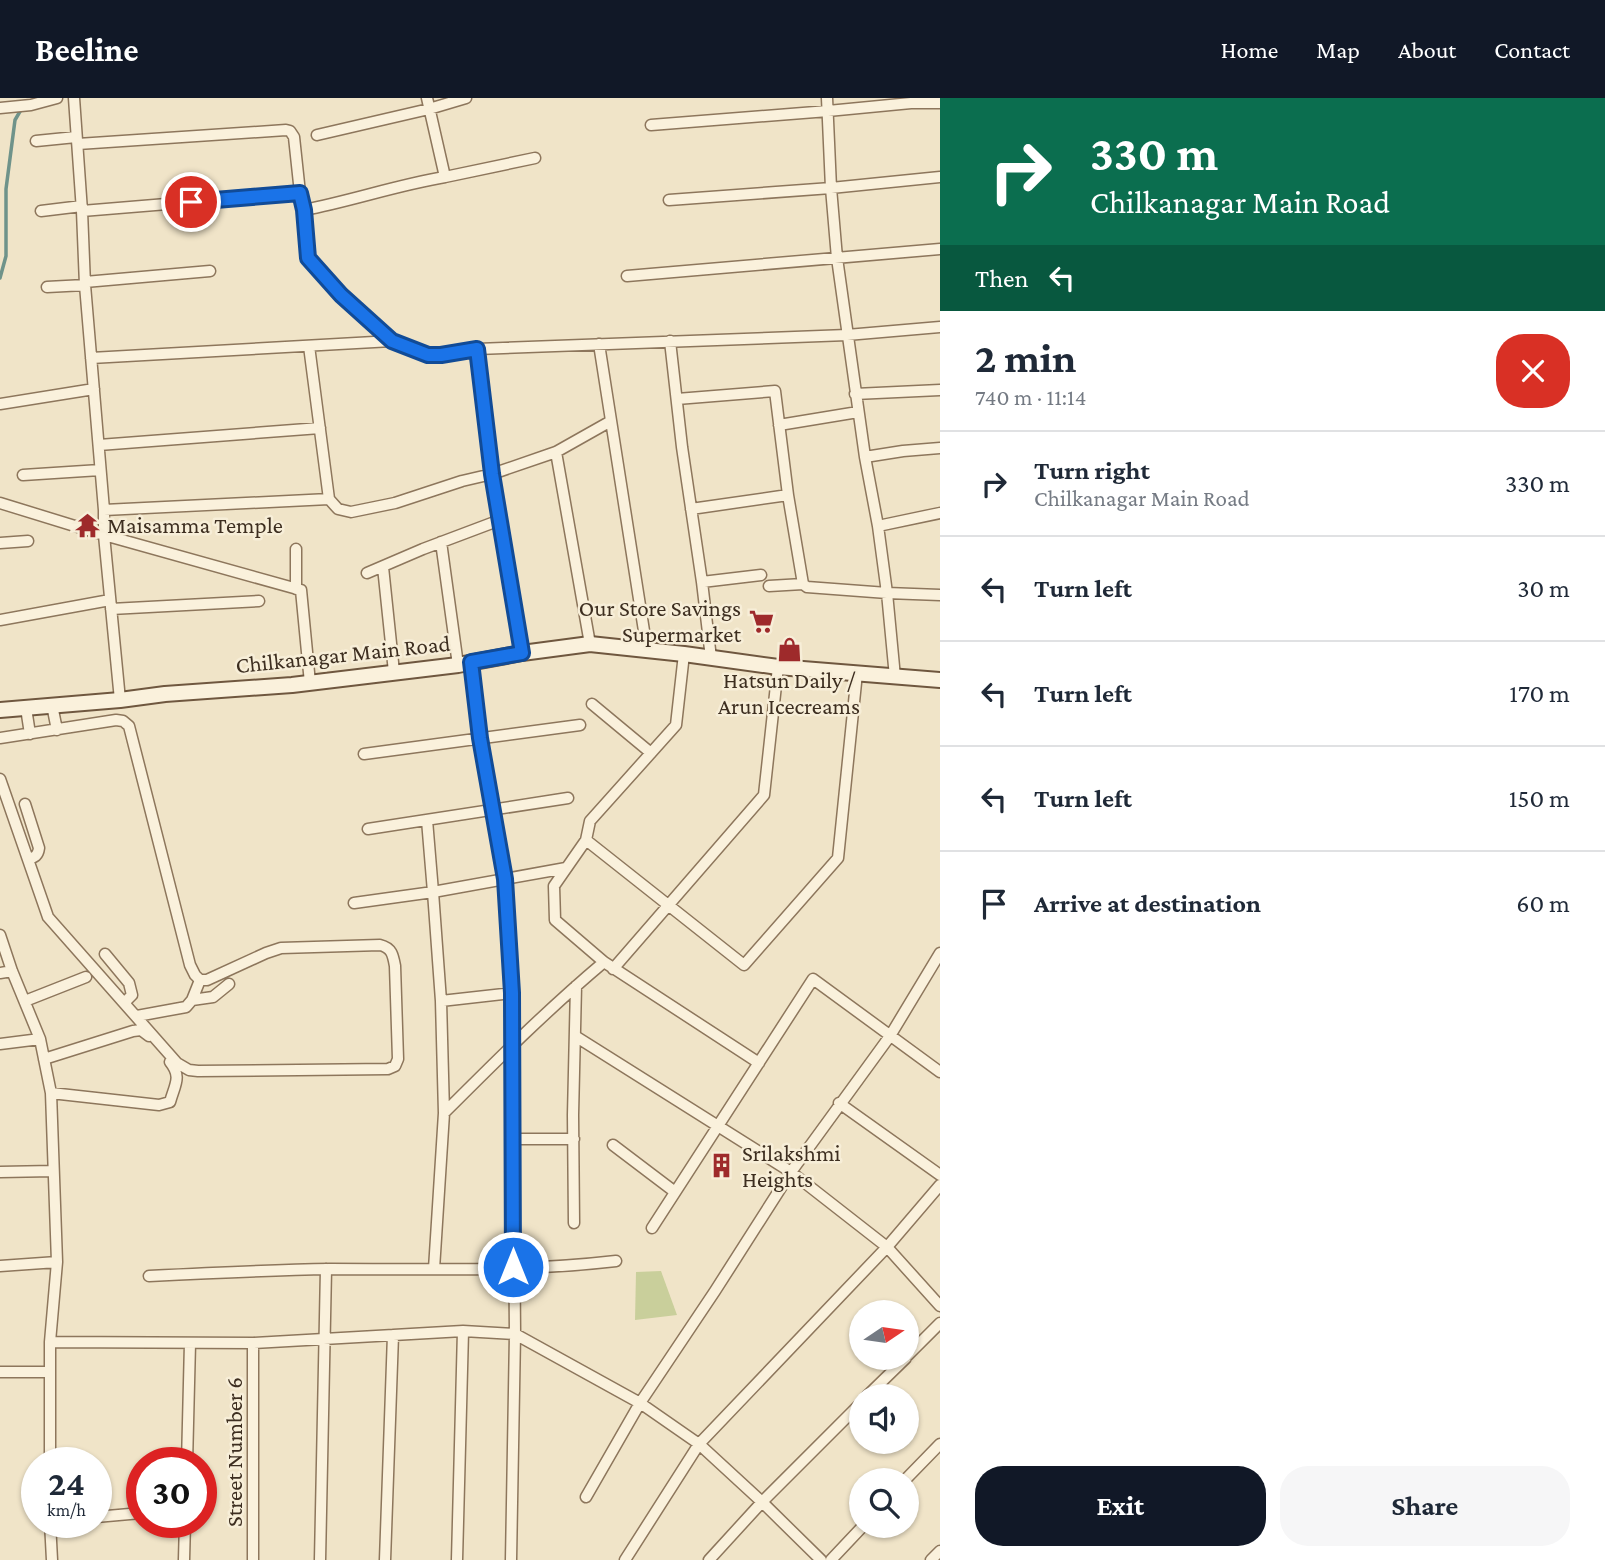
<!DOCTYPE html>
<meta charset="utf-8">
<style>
:root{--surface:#fff;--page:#f6f6f7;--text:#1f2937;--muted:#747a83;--line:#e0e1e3;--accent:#111827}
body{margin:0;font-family:"Crimson Pro",serif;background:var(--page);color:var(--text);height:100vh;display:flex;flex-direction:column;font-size:26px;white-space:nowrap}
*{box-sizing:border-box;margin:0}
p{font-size:23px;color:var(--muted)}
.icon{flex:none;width:38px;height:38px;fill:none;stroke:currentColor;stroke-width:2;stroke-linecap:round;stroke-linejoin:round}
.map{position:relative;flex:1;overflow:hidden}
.sheet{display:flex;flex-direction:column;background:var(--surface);width:665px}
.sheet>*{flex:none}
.top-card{background:#0b6e4f;color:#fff;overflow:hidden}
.needle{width:46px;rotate:77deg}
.fabs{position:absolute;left:849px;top:1202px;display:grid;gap:14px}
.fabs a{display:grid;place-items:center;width:70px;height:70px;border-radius:50%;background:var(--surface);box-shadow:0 2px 5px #0004;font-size:35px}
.speed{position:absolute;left:21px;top:1349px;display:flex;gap:14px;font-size:35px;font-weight:700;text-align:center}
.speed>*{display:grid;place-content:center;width:91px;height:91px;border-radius:50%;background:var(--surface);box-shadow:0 2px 5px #0004;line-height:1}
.speed small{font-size:18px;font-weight:400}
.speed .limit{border:10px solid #d22;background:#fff;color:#111}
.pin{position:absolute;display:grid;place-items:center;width:60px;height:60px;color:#fff;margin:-30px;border:4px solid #fff;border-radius:50%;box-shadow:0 2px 7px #0007}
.me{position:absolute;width:77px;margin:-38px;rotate:0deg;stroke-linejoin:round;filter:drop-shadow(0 0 5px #0008)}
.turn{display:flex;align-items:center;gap:24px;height:147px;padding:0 35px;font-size:32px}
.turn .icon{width:91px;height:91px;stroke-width:2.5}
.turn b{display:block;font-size:49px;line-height:60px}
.then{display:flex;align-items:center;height:66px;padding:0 35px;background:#0003;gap:14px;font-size:26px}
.round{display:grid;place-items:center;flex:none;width:74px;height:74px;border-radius:28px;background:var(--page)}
.headline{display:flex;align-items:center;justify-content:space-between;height:119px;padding:0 35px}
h1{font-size:42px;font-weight:700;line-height:52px}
.action{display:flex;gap:14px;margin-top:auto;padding:14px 35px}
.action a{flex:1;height:80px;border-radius:28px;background:var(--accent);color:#fff;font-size:28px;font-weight:700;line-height:80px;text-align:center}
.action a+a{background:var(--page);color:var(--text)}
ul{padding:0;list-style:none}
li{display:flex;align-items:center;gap:21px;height:105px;padding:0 35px;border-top:2px solid var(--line)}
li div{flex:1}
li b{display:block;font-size:26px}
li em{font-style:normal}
header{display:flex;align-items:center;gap:42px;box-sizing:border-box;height:98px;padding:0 35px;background:var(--accent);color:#fff}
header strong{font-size:33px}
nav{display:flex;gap:38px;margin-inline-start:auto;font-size:24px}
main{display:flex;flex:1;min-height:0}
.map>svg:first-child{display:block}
</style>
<header>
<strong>Beeline</strong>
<nav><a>Home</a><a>Map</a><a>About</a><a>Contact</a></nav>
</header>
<main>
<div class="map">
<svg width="940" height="1462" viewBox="0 0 940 1462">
<rect width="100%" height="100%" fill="#f0e4c8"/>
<path fill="#c9cf9b" d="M661,1173L677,1217L635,1222L636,1174Z"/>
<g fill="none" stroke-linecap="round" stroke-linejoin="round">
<path stroke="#6f938a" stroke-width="3.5" d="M0,180L6,158V91L15,22L22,10"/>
<defs>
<path id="street" d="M74,0L82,113L85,187L104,412V437L120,602
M827,0L831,90L837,160L865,359L878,428L887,495L895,579
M0,10L31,7L57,0
M651,27L828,13L911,5H940
M317,37L429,11L466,0
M36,43L76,39
M78,46L286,32L290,33L294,39L300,95
M445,79L535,60
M669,102L831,90L940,79
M304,112C351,103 397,87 445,79L427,0
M41,113L82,108
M82,113L300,95L304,112L308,160L341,197L392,243L428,257H441L477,251L847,237L940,229
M627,178L940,151
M85,184L210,173
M47,189L85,187
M670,243L682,349L702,484L711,560
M599,246L647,552
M309,248L329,401L338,411L351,414L395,405L462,383L492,376L556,354L611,323
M477,251L492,376L522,555
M91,260L392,243
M855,296L940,292
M677,301L775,293L788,397L803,486L807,489L887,495L940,497
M0,306L94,291
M779,327L858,314
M99,347L320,330
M556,354L590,546
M865,359L903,353L940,350
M23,377L100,372
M0,405L104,437L301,492L310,585
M691,411L788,397
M104,412L329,401
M878,428L940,415
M441,444L458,567
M0,445L28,443
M296,451V491
M383,469L394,574
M367,475L423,451L500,422
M702,484L761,477
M769,488L803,486
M111,511L259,503
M0,522L110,502
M684,556L676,627L590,723L586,742L554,788L555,822L604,864L759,965
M471,564L480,640L505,781L512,895L515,1236L511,1462
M592,606L651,655
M52,607L57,632
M26,610L30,636
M0,640L116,622L123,623L129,628L190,867L195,877L200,882H207L266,855L281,850L380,847C392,850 393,857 395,868L398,961L395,968L388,971L198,973L189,972L177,965L48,819L0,681
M364,656L580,627
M25,706L39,750C38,758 35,759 28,761
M368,731L568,700
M586,742L744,867L838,760L857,575
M354,805L433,794L427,722
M0,837L12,873L40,941L51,995L57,1164L50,1244V1365
M105,856L129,885L132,897L124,905
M613,871L764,697L778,569
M0,875L12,873
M192,902L213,899L229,886
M25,903L86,879
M441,903L512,895
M137,918L186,909L192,902L200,882
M575,938L791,1074L887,1149L940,1208
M0,946L40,941
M44,961L133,933L141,932L149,938
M51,995L159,1007L170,1004C175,986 182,979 170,964
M839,1005L940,1077
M444,1015C496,963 547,912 604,864
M513,1041H574
M613,1047L675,1094
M0,1074L53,1073
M574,1125L573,1017L576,888
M652,1130L813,881L940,974
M0,1168L57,1164
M434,1171L444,1015L441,903L433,794L566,770
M149,1178C209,1175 270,1172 330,1171C425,1171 522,1174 616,1163
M50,1244L253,1245L463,1233L515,1236L640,1305L699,1346L762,1404L821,1462
M253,1245V1462
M906,1259L940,1225
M0,1274H50
M867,1298L906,1260
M187,1365L190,1245
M905,1382L940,1346
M586,1399L640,1305L715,1193L791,1074L890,938L940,855
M96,1419L141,1415
M50,1424L52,1462
M184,1462L185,1424
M320,1462L326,1171
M385,1462L393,1237
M457,1462L463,1233
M625,1462L699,1346L887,1149L940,1087
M709,1462L762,1404L861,1305
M831,1462L863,1428
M931,1462L940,1453"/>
<path id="secondary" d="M0,612L120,602L165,596L292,587L458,567L522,555L590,546L684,556L778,569L940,582"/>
</defs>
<use href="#street" stroke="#8d765c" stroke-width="13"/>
<use href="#secondary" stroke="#6f573f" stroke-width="18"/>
<use href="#street" stroke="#faf1dc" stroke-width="10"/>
<use href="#secondary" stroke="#faf1dc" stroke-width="14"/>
</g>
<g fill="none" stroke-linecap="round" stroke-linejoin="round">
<defs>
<path id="route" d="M191,104L300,95L304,112L308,160L341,197L392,243L428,257H441L477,251L492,376L522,555L471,564L480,640L505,781L512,895L513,1169"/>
</defs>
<use href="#route" stroke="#114b97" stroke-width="18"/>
<use href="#route" stroke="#1a73e8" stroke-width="12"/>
</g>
<defs>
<symbol id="temple-bare" viewBox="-9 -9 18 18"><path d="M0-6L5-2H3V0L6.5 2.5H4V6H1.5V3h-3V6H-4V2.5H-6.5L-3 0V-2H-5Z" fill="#9e2a2b" stroke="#f7eed8" stroke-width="2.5" paint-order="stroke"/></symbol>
<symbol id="supermarket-bare" viewBox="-9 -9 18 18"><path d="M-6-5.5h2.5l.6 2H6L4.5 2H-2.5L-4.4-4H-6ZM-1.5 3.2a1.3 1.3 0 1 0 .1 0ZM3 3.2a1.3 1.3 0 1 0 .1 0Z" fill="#9e2a2b" stroke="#f7eed8" stroke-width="2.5" paint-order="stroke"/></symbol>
<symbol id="shop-bare" viewBox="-9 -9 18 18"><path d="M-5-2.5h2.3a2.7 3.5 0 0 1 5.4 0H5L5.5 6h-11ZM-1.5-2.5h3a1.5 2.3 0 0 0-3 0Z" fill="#9e2a2b" stroke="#f7eed8" stroke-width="2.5" paint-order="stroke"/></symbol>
<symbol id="building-bare" viewBox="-9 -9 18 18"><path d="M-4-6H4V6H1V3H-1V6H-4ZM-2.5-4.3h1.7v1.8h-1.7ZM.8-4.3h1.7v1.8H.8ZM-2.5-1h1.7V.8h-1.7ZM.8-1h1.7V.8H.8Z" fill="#9e2a2b" stroke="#f7eed8" stroke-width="2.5" paint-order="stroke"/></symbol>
</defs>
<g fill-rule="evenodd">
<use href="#temple-bare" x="70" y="410" width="35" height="35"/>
<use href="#supermarket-bare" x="744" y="506" width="35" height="35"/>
<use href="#shop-bare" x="772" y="534" width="35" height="35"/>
<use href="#building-bare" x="704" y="1050" width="35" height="35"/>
</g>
<g text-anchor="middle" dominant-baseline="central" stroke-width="5" stroke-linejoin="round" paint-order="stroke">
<g font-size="23" fill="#3d2e20" stroke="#f7eed8" text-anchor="start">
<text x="107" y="427">Maisamma Temple</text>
<text x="741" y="510" text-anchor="end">Our Store Savings<tspan x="741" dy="26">Supermarket</tspan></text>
<text x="789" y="582" text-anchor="middle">Hatsun Daily /<tspan x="789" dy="26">Arun Icecreams</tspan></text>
<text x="742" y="1055">Srilakshmi<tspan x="742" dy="26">Heights</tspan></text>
</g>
<g font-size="23" fill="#3d2e20" stroke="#f7eed8">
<text transform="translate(343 556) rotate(-6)">Chilkanagar Main Road</text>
<text transform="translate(234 1354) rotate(-90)">Street Number 6</text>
</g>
</g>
</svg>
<div class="fabs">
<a><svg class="needle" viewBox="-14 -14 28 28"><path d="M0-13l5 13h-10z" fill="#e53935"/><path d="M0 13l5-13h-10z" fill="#747a83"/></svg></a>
<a><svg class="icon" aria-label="sound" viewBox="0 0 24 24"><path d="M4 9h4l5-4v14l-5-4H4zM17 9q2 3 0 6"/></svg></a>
<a><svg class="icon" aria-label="search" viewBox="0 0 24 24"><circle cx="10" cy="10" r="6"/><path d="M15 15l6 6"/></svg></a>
</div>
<div class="speed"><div>24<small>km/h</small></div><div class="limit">30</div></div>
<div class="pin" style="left:191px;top:104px;background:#d93025"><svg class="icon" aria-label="arrive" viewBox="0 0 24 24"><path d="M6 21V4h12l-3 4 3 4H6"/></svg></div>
<svg class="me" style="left:513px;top:1169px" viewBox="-20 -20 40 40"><circle r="17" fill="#1a73e8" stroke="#fff" stroke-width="3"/><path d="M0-11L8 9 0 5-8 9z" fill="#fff"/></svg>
</div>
<section class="sheet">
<div class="top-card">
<div class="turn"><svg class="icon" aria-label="right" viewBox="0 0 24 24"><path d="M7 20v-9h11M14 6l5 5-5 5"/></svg><div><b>330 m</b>Chilkanagar Main Road</div></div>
<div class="then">Then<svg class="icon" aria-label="left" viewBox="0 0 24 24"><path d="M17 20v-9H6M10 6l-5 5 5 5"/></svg></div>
</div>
<div class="headline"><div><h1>2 min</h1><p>740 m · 11:14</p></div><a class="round" style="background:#d93025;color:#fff"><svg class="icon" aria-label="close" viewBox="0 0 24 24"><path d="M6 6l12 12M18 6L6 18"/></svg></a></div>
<ul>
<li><svg class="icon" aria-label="right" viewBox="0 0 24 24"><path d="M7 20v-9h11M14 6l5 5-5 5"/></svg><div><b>Turn right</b><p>Chilkanagar Main Road</p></div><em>330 m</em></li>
<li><svg class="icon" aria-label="left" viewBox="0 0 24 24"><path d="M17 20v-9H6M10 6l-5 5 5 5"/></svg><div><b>Turn left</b></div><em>30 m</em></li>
<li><svg class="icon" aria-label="left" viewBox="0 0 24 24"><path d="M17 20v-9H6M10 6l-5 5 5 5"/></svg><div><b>Turn left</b></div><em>170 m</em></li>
<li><svg class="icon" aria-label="left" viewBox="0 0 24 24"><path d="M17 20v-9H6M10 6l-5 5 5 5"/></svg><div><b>Turn left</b></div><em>150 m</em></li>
<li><svg class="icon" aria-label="arrive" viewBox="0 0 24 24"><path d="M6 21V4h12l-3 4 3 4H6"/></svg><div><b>Arrive at destination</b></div><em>60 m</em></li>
</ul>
<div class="action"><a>Exit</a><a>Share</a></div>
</section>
</main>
